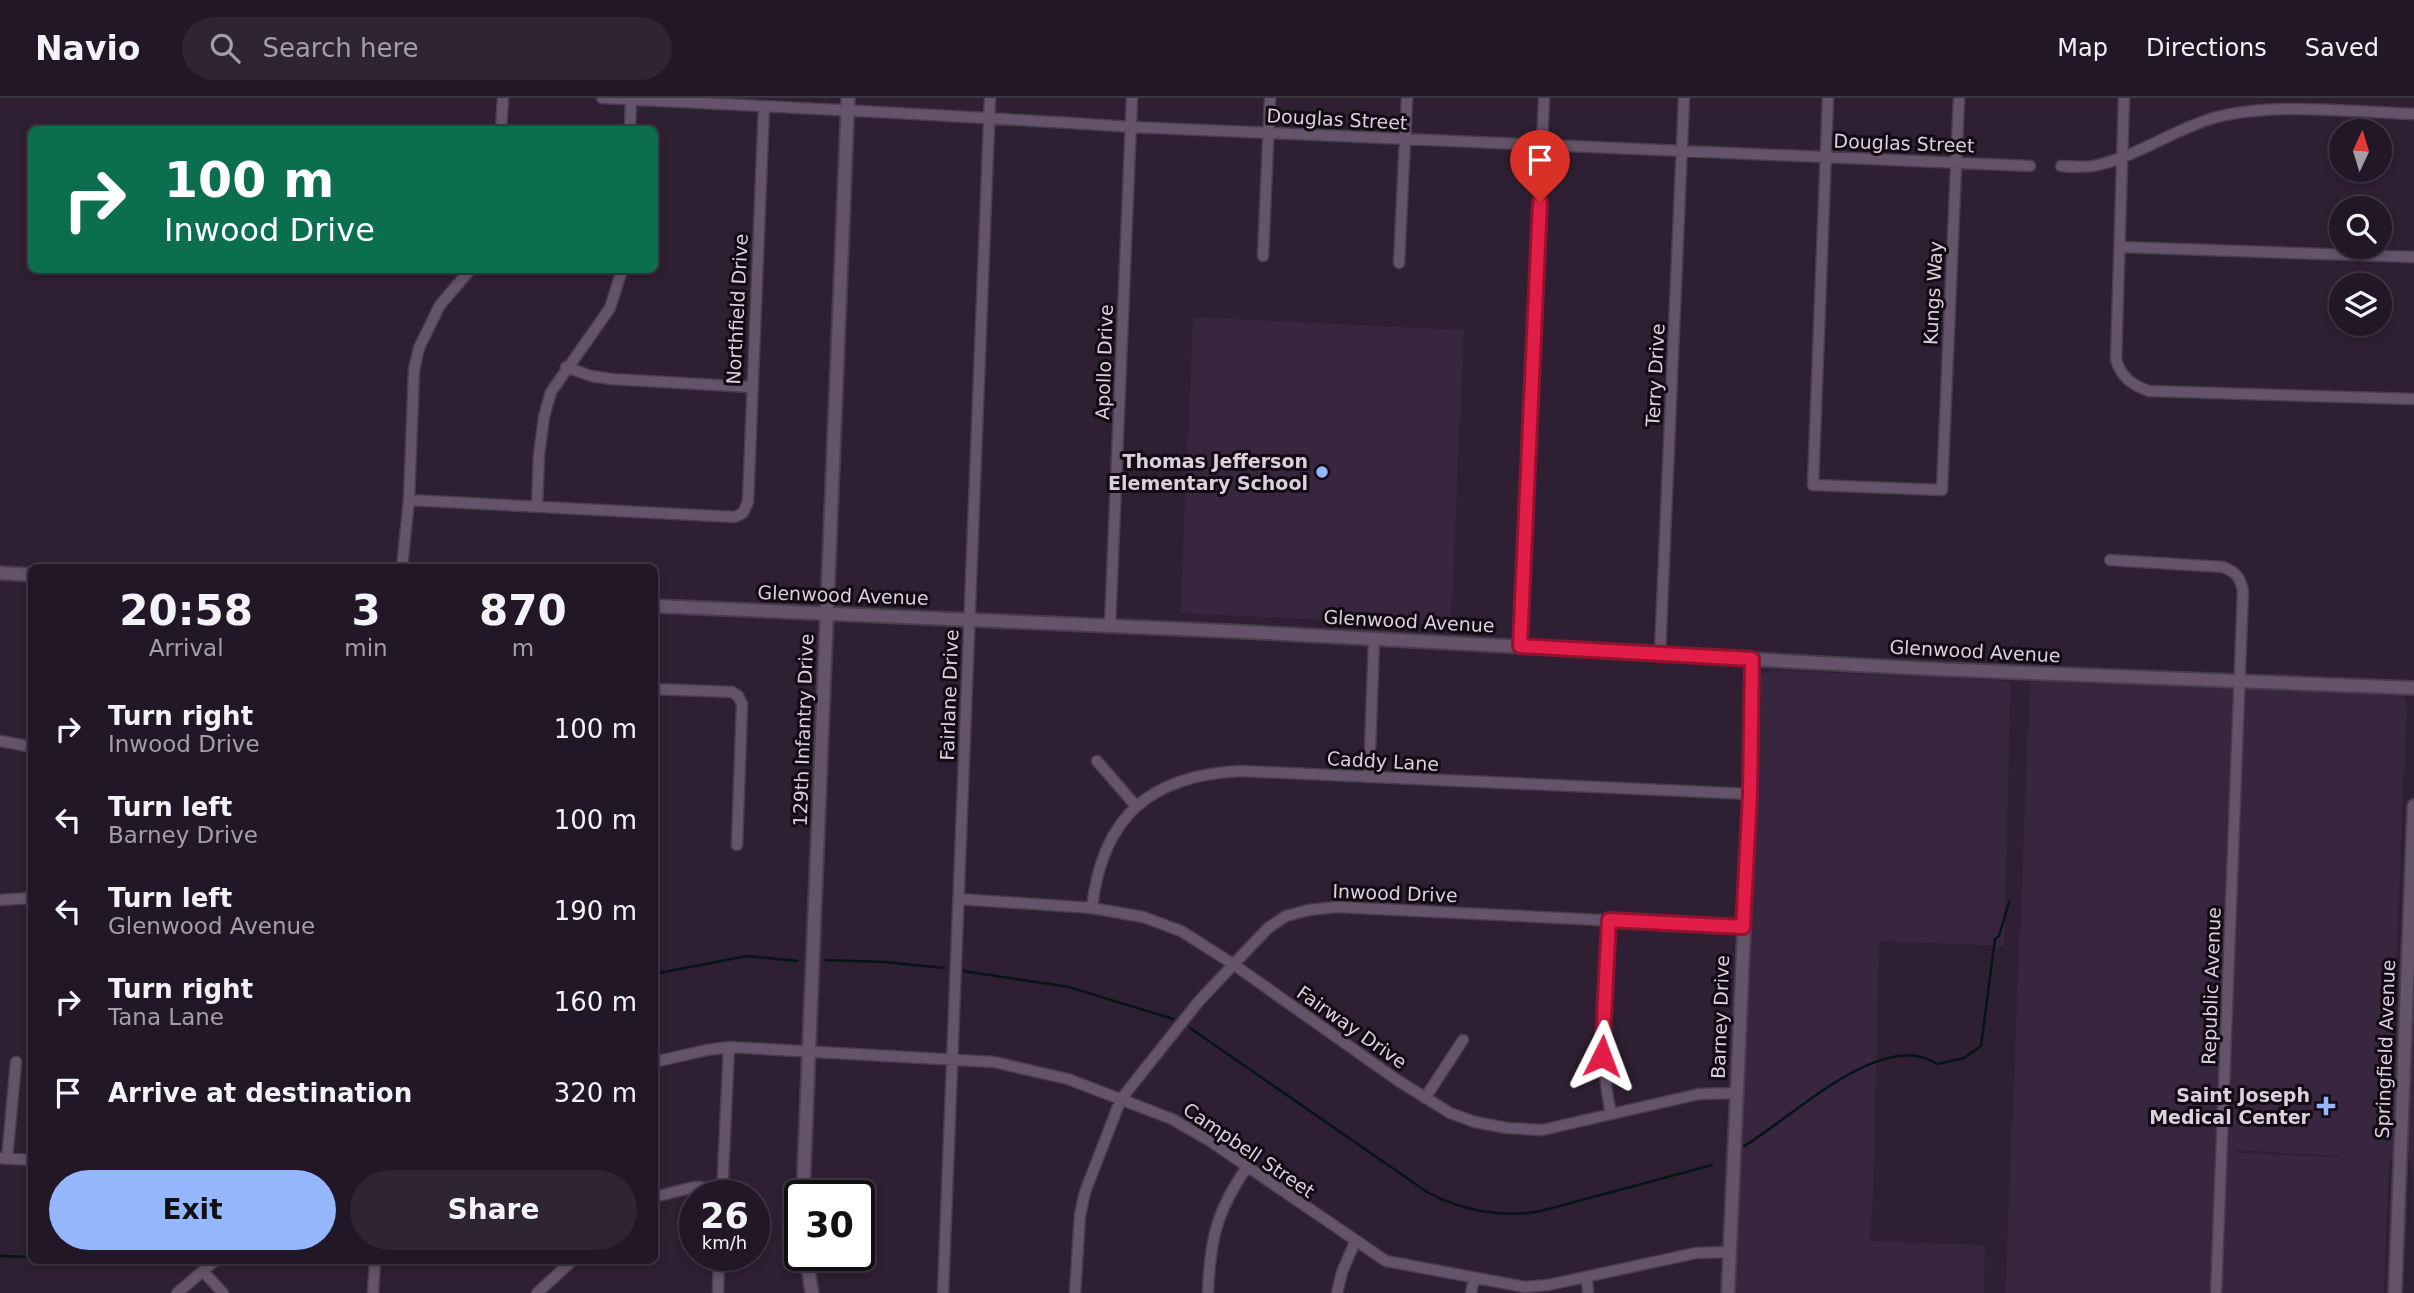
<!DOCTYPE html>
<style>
:root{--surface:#221726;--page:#2e2432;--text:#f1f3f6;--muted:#a29fa7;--line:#3f3643;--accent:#94b7fd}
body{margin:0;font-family:"DejaVu Sans",sans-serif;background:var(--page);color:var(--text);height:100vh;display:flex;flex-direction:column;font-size:26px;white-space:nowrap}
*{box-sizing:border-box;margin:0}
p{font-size:23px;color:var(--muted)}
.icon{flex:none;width:38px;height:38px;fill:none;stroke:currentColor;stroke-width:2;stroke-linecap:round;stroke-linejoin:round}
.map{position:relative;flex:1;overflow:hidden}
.side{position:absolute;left:28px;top:466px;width:630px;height:700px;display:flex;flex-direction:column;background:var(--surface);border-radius:10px;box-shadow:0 4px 10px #0003,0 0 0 2px var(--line)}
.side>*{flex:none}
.hud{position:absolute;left:28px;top:28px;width:630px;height:147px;border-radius:10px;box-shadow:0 4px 10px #0003,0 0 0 2px var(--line);background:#0b6e4f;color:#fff;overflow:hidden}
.needle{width:46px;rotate:4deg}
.buttons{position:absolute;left:2329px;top:21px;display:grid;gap:14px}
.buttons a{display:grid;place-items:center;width:63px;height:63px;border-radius:50%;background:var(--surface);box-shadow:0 4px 10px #0003,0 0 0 2px var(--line);font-size:35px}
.speed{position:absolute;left:679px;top:1082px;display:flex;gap:14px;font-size:35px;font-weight:700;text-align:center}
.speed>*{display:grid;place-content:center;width:91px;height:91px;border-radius:50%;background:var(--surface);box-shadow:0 4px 10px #0003,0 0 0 2px var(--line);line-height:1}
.speed small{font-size:18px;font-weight:400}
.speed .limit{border:4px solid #111;border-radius:10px;background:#fff;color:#111}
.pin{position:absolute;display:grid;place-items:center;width:60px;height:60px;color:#fff;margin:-72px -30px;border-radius:50% 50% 50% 0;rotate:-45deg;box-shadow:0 0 7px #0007}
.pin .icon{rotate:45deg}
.me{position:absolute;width:77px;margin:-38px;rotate:3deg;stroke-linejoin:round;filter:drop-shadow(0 0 5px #0008)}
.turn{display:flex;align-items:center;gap:24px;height:147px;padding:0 21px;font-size:32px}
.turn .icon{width:91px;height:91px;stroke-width:2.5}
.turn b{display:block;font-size:49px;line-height:60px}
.eta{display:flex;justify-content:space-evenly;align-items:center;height:119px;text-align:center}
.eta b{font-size:42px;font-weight:700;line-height:49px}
.action{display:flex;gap:14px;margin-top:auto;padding:14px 21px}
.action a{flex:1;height:80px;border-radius:42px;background:var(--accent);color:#111;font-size:28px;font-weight:700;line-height:80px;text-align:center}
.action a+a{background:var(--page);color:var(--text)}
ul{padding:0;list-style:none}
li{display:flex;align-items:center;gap:21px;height:91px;padding:0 21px}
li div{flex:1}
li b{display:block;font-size:26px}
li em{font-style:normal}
header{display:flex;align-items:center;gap:42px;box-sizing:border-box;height:98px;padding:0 35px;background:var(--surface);border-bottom:2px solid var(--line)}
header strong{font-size:33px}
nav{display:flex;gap:38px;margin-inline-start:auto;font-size:24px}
.search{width:490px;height:63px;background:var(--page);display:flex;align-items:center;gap:18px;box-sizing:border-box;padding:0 24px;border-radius:38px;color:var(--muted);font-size:26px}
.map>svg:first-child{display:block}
</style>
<header>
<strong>Navio</strong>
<div class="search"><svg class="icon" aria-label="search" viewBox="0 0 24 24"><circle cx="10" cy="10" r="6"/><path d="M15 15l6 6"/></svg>Search here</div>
<nav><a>Map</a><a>Directions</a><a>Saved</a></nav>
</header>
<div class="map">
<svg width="2414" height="1195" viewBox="0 0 2414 1195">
<rect width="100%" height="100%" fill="#2e1f32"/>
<path fill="#38253e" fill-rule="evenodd" d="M1193,219L1464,232L1451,528L1180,515Z
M1773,572L2011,583L2004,848L1879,843L1874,1086L1870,1143L1985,1147L1984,1195H1734L1757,589L1761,576Z
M2030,583L2400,597L2405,600L2407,608L2392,964L2409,965L2414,859V1132L2412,1063L2389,1061L2384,1195H2005ZM2236,1052L2338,1058V1059L2237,1055Z"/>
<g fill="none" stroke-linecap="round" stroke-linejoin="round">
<path stroke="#051517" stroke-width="2.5" d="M826,862L884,864L944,870
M963,873L1069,889L1173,921
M654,876L747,858L797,863
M1190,930L1427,1094C1462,1113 1502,1120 1541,1113L1712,1067
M1744,1048C1789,1022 1884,928 1937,966L1964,960L1981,948L1995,841L1999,838L2009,804
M0,1158L32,1159"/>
<defs>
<path id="minor" d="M602,0C778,9 955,17 1131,29L2030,68
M1828,0L1813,387L1942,392L1959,0
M2124,0L2116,262C2122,280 2132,287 2149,293L2414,301
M501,32L503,0
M630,32L631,1
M2061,68C2073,69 2086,70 2098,67C2140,57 2176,30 2217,19C2275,4 2354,14 2414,16
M2120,149L2414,159
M1263,158L1270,0
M1399,165L1407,0
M566,269L591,278L611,281L751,289
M409,402L735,419L743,415L748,404L764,8
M537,409L539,357L544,319L551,294L610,210L622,172
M2110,462L2223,469C2236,474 2240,479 2243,493L2216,1195
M402,469L409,402L414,272L419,250L440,207L470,172
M1110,528L1132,0
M1520,548L1544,0
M1660,555L1684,0
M654,591L732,594L738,598L742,606L737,747
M0,643L32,649
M1097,663L1136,708
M1369,680L1374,541
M959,801L1092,810L1143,819L1181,833L1233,866L1397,982L1450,1015L1475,1024L1507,1030L1542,1032L1699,996L1736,995
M0,802L32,800
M1092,810C1102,718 1151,677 1241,673L1750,696
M1609,822C1606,887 1597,952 1611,1016
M654,964L707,952L729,949L994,964L1068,981L1172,1021L1210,1043L1386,1163L1525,1189L1548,1187L1696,1155L1730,1154
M1425,1000L1463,942
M0,1060L32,1062
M7,1061L16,964
M722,1097L729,949
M654,1099L694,1089L722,1090
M203,1173L223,1195
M1587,1180L1588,1195
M177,1195L216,1162
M373,1195L375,1162
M537,1195L573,1162
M718,1195L719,1157
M943,1195L990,0
M1075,1195L1080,1117L1085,1094L1121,1001L1199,903L1268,830L1286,818L1309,812L1337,809L1743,829
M1208,1195C1210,1142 1216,1114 1247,1069
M1337,1195L1342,1174L1355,1144
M1471,1195L1474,1181"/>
<path id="tertiary" d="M0,475L32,477
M654,508L1248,534L1932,571L2414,590
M803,1097L848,0
M806,1157L812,1195
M1728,1195L1750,696L1752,561
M2395,1195L2414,708"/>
</defs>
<use href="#minor" stroke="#493c4d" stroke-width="13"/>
<use href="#tertiary" stroke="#493c4d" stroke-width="16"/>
<use href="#minor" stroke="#645369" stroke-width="10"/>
<use href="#tertiary" stroke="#645369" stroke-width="12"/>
</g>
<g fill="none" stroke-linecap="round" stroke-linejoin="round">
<defs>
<path id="route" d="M1540,104L1520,548L1752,561L1750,696L1743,829L1609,822L1602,958"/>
</defs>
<use href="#route" stroke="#92132f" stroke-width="18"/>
<use href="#route" stroke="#e11d48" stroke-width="12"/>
</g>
<g fill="#94b7fd" stroke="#120b14" stroke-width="2.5">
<circle cx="1322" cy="374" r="7"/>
<path d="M2322.5 997.5h7v7h7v7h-7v7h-7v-7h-7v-7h7z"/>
</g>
<g text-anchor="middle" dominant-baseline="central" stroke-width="6" stroke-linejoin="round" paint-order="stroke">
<g font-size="19" fill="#dbd0dd" stroke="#120b14">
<text transform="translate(1337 21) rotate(3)">Douglas Street</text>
<text transform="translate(1904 45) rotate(2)">Douglas Street</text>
<text transform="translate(1933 195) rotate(-87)">Kungs Way</text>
<text transform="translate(737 211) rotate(-87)">Northfield Drive</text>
<text transform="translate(1104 264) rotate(-88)">Apollo Drive</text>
<text transform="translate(1655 277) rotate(-87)">Terry Drive</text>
<text transform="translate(843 497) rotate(2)">Glenwood Avenue</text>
<text transform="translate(1409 523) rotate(3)">Glenwood Avenue</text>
<text transform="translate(1975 553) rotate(3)">Glenwood Avenue</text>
<text transform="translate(949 597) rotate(-88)">Fairlane Drive</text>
<text transform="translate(803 632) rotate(-88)">129th Infantry Drive</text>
<text transform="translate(1383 663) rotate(3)">Caddy Lane</text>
<text transform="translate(1395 795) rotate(2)">Inwood Drive</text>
<text transform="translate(2211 888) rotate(-88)">Republic Avenue</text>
<text transform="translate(1720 919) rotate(-88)">Barney Drive</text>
<text transform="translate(1352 929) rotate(35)">Fairway Drive</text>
<text transform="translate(2385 951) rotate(-88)">Springfield Avenue</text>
<text transform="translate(1249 1052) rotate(34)">Campbell Street</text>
</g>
<g font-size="19" font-weight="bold" fill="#dbd0dd" stroke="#120b14" text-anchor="end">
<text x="1308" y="363">Thomas Jefferson<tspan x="1308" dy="22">Elementary School</tspan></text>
<text x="2310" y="997">Saint Joseph<tspan x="2310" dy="22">Medical Center</tspan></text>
</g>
</g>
</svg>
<div class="buttons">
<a><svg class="needle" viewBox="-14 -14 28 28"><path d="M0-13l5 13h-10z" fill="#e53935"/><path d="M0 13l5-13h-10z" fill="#a29fa7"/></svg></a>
<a><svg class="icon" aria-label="search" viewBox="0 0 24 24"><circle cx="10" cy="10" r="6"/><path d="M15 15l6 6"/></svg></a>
<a><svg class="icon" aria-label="layers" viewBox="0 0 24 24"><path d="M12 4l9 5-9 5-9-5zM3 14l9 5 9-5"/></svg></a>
</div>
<div class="speed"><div>26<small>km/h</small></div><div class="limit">30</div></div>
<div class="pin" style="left:1540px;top:104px;background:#d93025"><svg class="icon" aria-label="arrive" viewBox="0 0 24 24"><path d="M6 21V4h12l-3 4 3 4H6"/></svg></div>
<svg class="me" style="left:1602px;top:958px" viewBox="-20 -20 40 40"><path d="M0-17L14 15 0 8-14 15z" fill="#e11d48" stroke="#fff" stroke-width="4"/></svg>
<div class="hud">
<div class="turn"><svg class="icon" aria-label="right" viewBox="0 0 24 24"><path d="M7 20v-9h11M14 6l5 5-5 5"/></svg><div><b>100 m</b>Inwood Drive</div></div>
</div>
<section class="side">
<div class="eta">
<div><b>20:58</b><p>Arrival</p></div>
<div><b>3</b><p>min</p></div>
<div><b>870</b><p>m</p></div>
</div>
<ul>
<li><svg class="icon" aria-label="right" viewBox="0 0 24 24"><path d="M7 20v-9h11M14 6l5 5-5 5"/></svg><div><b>Turn right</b><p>Inwood Drive</p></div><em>100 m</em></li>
<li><svg class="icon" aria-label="left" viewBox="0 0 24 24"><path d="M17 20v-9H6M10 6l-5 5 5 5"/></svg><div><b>Turn left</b><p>Barney Drive</p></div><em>100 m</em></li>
<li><svg class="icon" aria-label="left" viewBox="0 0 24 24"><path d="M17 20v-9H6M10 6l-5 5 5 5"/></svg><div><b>Turn left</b><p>Glenwood Avenue</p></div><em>190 m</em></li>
<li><svg class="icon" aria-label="right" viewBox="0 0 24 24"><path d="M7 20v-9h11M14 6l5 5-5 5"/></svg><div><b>Turn right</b><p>Tana Lane</p></div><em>160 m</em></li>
<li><svg class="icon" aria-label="arrive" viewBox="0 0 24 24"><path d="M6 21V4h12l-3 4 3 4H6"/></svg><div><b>Arrive at destination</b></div><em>320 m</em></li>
</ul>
<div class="action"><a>Exit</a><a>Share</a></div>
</section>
</div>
